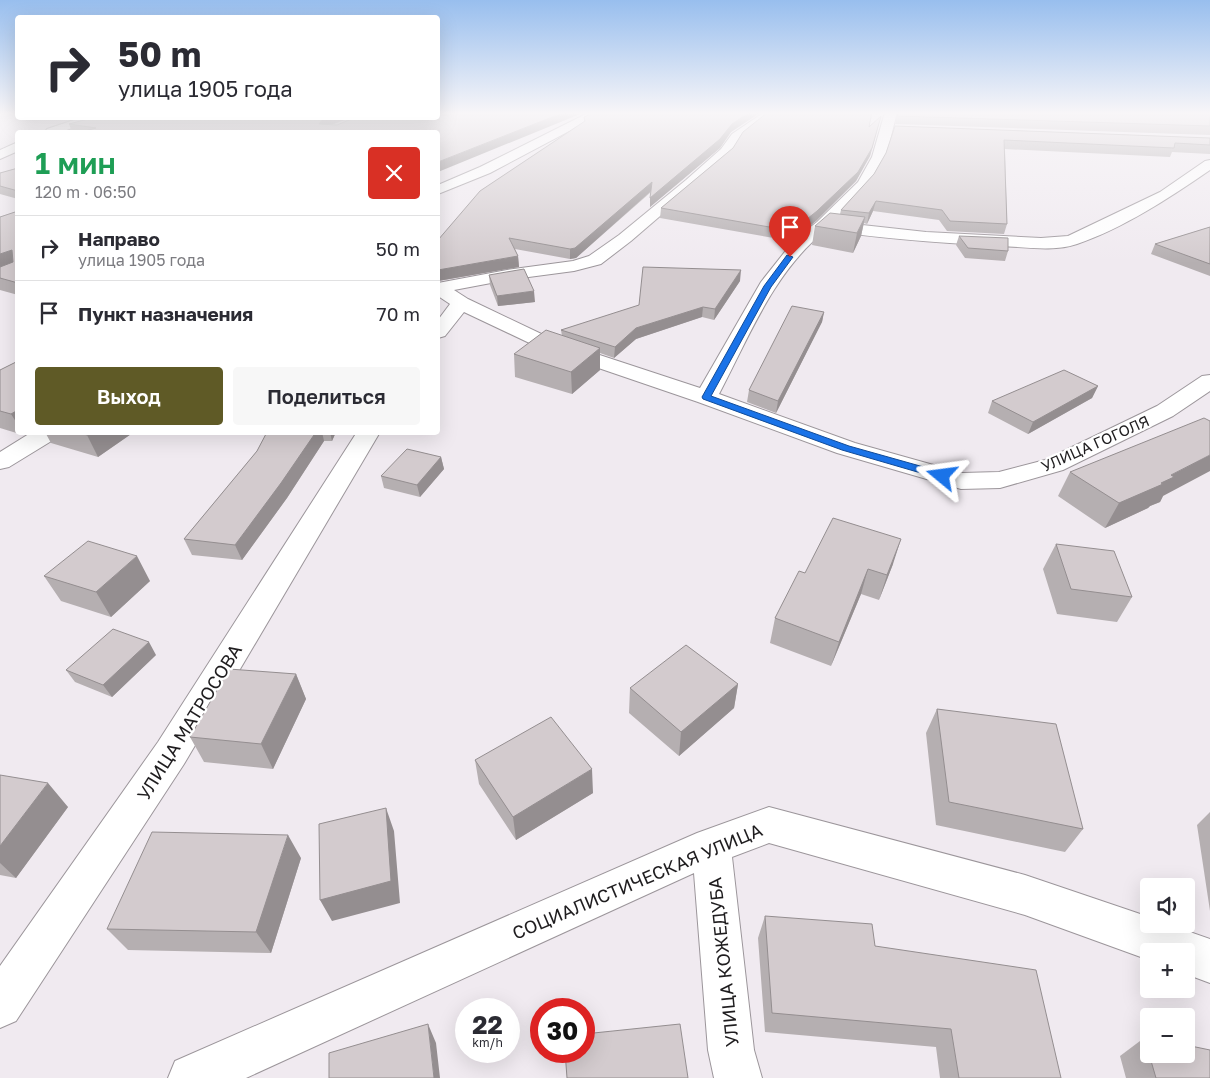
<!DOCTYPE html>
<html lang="ru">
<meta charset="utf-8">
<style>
:root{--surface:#fff;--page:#f7f7f7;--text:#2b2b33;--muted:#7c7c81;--line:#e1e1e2;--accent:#5f5a26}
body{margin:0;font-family:"Golos Text",sans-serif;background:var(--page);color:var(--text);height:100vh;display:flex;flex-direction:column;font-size:19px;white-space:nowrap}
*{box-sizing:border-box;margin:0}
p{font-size:16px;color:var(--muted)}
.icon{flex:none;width:28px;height:28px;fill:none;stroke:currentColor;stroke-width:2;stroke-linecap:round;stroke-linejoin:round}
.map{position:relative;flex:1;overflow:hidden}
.panel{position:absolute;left:15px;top:130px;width:425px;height:305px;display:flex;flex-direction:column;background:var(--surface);border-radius:5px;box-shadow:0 5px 20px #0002}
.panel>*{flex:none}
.banner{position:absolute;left:15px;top:15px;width:425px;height:105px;border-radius:5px;box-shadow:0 5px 20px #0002;background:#fff;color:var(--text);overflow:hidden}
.fabs{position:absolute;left:1140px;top:878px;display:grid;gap:10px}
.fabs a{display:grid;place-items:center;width:55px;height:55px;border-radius:5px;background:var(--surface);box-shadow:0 5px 20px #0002;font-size:25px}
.speed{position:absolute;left:455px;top:998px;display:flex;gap:10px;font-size:25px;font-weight:700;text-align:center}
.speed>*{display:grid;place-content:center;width:65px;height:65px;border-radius:50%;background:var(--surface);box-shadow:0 5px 20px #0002;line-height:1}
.speed small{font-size:12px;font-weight:400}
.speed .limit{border:8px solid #d22;background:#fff;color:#111}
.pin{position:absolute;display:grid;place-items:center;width:42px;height:42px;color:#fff;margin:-51px -21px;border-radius:50% 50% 50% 0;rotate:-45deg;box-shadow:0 0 5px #0007}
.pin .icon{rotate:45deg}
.me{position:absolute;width:55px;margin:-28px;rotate:286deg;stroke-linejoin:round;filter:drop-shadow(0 0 4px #0008)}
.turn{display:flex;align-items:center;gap:18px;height:105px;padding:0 20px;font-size:22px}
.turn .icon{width:65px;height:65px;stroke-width:2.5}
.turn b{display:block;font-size:35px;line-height:42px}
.round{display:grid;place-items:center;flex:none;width:52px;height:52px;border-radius:5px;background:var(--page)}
.overview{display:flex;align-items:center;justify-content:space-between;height:85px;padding:0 20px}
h1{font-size:30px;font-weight:600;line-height:38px;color:#1e9e55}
.button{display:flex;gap:10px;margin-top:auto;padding:10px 20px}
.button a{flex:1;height:58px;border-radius:5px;background:var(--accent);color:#fff;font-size:20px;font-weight:600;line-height:58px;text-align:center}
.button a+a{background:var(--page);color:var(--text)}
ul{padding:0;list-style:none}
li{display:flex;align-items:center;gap:15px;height:65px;padding:0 20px;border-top:1px solid var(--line)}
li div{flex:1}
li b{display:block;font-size:19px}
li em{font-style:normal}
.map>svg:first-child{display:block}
</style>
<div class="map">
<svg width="1210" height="1078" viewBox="0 0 1210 1078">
<rect width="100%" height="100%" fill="#f0eaf0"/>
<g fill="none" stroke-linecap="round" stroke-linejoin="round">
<defs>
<path id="minor" d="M590,112H605L490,173L438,194V185L480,167Z
M885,112H897L886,157L871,184L835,222L926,232L1041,238L1068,236L1160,192L1205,161L1210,160V170C1171,197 1122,229 1077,244C1054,252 1025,247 1001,246C942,243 884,239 826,230C774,271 749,337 719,394L855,443L962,473L999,472L1045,460L1157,406L1202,376L1210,375V391L1173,416L1063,470L1000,488L961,489L837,453L698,402L540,348L464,312L445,336L438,338V320L450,304L438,296V283L507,270L573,261L589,256L619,235L686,180L721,149L732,134L763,113L769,116L767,118L741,139L731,155L631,241L601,264L574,271L507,280L454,290L468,299L554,340L700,388L761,282L795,239L817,222L858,182L872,157Z
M80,118H96L94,120L61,132H45L47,129Z
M18,142V151L0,159V150Z
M32,432H61L58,437L9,467L0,469V452Z
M357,432H380L184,764L16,1021L0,1028V966L158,742Z
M769,807L1025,875L1149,917V924H1167L1210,939V983L1186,974V951H1149V960L1025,915L769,843L732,857L754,1050L762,1078H714L708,1050L694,873L246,1078H168L175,1061L697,833Z"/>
</defs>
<use href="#minor" stroke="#9c969b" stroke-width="2"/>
<use href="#minor" fill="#fff" fill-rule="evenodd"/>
</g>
<path fill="#b5afb1" d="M594,112H761L731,132L720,148L650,207L651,192L576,258L570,259L515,249L518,256L519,267L438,281V240L584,122V117Z
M764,112H872L869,127L881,116L870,156L856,181L816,221L791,241L660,218L661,208L733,148L767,113Z
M898,112H1210V135L895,124Z
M92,118H350L331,125L438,132H72L69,124Z
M895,126L1210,138V154L1172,152L1170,157L1005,149L1007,224L1004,234L947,231L939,220L873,211L867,224L864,223L861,236L853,253L812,245L815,226L840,214L841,210L874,174L886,153Z
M18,168V199L0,194V173Z
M18,211V295L0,290V217Z
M1210,227V276L1151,254L1155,244Z
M959,236L1008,251L1005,261L965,258L956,245Z
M489,275L535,302L498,306L490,285Z
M740,281L714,320L702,317L636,339L614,358L600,353V370L572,394L515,377L514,354L562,336L561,330Z
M824,312L822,322L776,413L747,402L749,390Z
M18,361V432H28L23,435L0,428V370Z
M1098,386L1092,398L1028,434L988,413L992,401Z
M45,432H134L98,457L51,443Z
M267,432H336L332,441H324L287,498L242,560L192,555L184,539L257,451Z
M441,457L444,469L420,497L384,488L381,476Z
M1070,472L1163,496L1160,502L1150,506L1148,508L1105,528L1058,496Z
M1056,544L1132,597L1117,622L1057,614L1043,569Z
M893,564L879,600L861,594L831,666L770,643L775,618L805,573Z
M44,576L150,581L111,617L61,601Z
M156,655L112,697L75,682L66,670Z
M296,674L306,699L273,769L204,762L190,737Z
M738,684L734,708L679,756L629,713L630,688Z
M937,709L1083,829L1065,852L936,825L926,733Z
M475,760L593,793L516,840L479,784Z
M0,775L68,807L16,878L0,875Z
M1210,812V911L1197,825Z
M301,858L271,953L128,950L107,929Z
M765,916L875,946L1061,1078H940L936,1047L765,1032L758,938Z
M1144,1038L1210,1078H1126L1120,1056Z"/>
<path fill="#948e90" d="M565,112H585L438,172V162Z
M750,112H761L731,132L720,148L650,207V198L732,124Z
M881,116L870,156L856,181L816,221L791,241L792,231Z
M327,118H350L324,127L319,124L323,119Z
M652,182L651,191L576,258L570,259V249Z
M876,201L873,211L867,224L869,213Z
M865,217L861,236L853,253L857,233Z
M12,250L18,260L0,269V254Z
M518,256L519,267L438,281V282V270Z
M741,270L740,281L714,320L715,309Z
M534,291L535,302L498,306L497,296Z
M703,307L702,317L636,339L614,358L615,347L636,328Z
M824,312L822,322L776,413L778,401Z
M600,348V370L572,394L571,372Z
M1098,386L1092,398L1028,434L1033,422Z
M18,410V425L11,414Z
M22,432H28L23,435Z
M91,432H134L98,457L87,435Z
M316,432H322L324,441L287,498L242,560L235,545Z
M330,432H336L332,441Z
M1210,455V471L1163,496L1160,502L1150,506L1148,508L1105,528L1119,503L1161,483L1171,475Z
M441,457L444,469L420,497L417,485Z
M901,539L893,564L879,600L887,575Z
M137,556L150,581L111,617L96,592Z
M868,569L861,594L831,666L839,642Z
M149,642L156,655L112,697L103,685Z
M296,674L306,699L273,769L261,744Z
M738,684L734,708L679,756L681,732Z
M592,769L593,793L516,840L513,817Z
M48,783L68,807L16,878L0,863V846Z
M386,808L394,831L400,903L332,921L320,900Z
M288,835L301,858L271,953L256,932Z
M428,1024L436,1043L440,1078H434Z"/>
<path fill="#d3cbce" stroke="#948e90" d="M438,112H565L438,162V132H81L96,128L69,124L92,118H327L323,119L319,124L337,125L354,118H438Z
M594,112H750L732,124L720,139L650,198L652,182L575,248L570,249L509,238L518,256L438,270V240L480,191L585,121L584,117Z
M768,112H872L869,127L881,116L872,148L858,172L817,211L792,231L661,208L733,148L743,132Z
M898,112H1210V126L897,116Z
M895,126L1210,138V145L1175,143L1174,148L1004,140L1007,224L950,221L942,210L876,201L869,213L841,210L874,174L886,153Z
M18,168V191L0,186V173Z
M18,211V283L0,278V267L13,262L12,250L0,254V217Z
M830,213L865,217L857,233L815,226Z
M1210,227V264L1155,244Z
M959,236L1008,238V251L968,248Z
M643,267L741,270L715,309L703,307L636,328L615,347L561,330L639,305Z
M524,269L534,291L497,296L489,275Z
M792,306L824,312L778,401L749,390Z
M546,330L600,348L571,372L514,354Z
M18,361V410L11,414L0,411V370Z
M1064,370L1098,386L1033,422L992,401Z
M1204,418L1210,421V455L1171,475L1174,477L1161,483L1163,484L1119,503L1070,472Z
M77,432H91L87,435Z
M267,432H316L281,483L235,545L184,539L257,451Z
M407,449L441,457L417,485L381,476Z
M833,518L901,539L887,575L868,569L839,642L775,618L799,571L805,573Z
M88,541L137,556L96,592L44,576Z
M1056,544L1114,551L1132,597L1071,589Z
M113,629L149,642L103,685L66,670Z
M686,645L738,684L681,732L630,688Z
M229,669L296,674L261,744L190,737Z
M937,709L1056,724L1083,829L949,802Z
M551,717L592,769L513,817L475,760Z
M0,775L48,783L0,846Z
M386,808L391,881L320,900L319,824Z
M152,832L288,835L256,932L107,929Z
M765,916L872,924L875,946L1036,970L1061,1078H959L951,1029L772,1013Z
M428,1024L434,1078H329V1053Z
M680,1024L688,1078H567L565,1051H584V1034Z
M1144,1038H1149V1053Z
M1186,1045L1210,1050V1078H1156L1149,1054H1186Z"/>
<linearGradient id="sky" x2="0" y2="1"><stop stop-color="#98beee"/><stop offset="0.43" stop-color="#f8f6f8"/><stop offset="1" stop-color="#f8f6f8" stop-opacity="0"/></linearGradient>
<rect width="1210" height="263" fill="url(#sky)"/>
<path fill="#1a73e8" stroke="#114b97" d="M787,255L793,257L771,287L711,396L849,446L945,473L947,476L945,478H938L842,450L703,399L702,397L764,286Z"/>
<g text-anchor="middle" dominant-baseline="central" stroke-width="4.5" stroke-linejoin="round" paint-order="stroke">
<g font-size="15" fill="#1f1d1f" stroke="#fff">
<text transform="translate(1095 443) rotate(-24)">УЛИЦА ГОГОЛЯ</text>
</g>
<g font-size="18" fill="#1f1d1f" stroke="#fff">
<text transform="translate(189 722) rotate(-58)">УЛИЦА МАТРОСОВА</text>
<text transform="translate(637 881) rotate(-23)">СОЦИАЛИСТИЧЕСКАЯ УЛИЦА</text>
<text transform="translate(723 962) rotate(-96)">УЛИЦА КОЖЕДУБА</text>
</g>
</g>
</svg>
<div class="fabs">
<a><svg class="icon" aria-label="sound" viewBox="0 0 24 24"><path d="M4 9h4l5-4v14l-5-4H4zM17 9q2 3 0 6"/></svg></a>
<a>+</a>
<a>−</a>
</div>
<div class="speed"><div>22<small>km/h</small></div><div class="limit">30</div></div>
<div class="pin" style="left:790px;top:257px;background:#d93025"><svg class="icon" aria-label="arrive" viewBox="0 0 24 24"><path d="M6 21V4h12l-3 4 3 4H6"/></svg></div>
<svg class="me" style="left:942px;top:476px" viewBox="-20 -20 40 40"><path d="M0-17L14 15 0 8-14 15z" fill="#1a73e8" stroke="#fff" stroke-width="4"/></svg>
<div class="banner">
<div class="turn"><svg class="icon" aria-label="right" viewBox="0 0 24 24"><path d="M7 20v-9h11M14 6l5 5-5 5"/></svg><div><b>50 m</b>улица 1905 года</div></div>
</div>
<section class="panel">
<div class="overview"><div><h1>1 мин</h1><p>120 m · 06:50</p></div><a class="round" style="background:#d93025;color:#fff"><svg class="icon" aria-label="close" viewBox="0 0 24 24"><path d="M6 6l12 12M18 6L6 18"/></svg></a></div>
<ul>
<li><svg class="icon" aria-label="right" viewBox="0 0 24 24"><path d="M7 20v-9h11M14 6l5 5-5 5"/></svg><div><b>Направо</b><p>улица 1905 года</p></div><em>50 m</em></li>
<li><svg class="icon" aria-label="arrive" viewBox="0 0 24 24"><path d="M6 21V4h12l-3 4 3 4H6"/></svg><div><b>Пункт назначения</b></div><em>70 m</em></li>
</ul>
<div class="button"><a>Выход</a><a>Поделиться</a></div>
</section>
</div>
